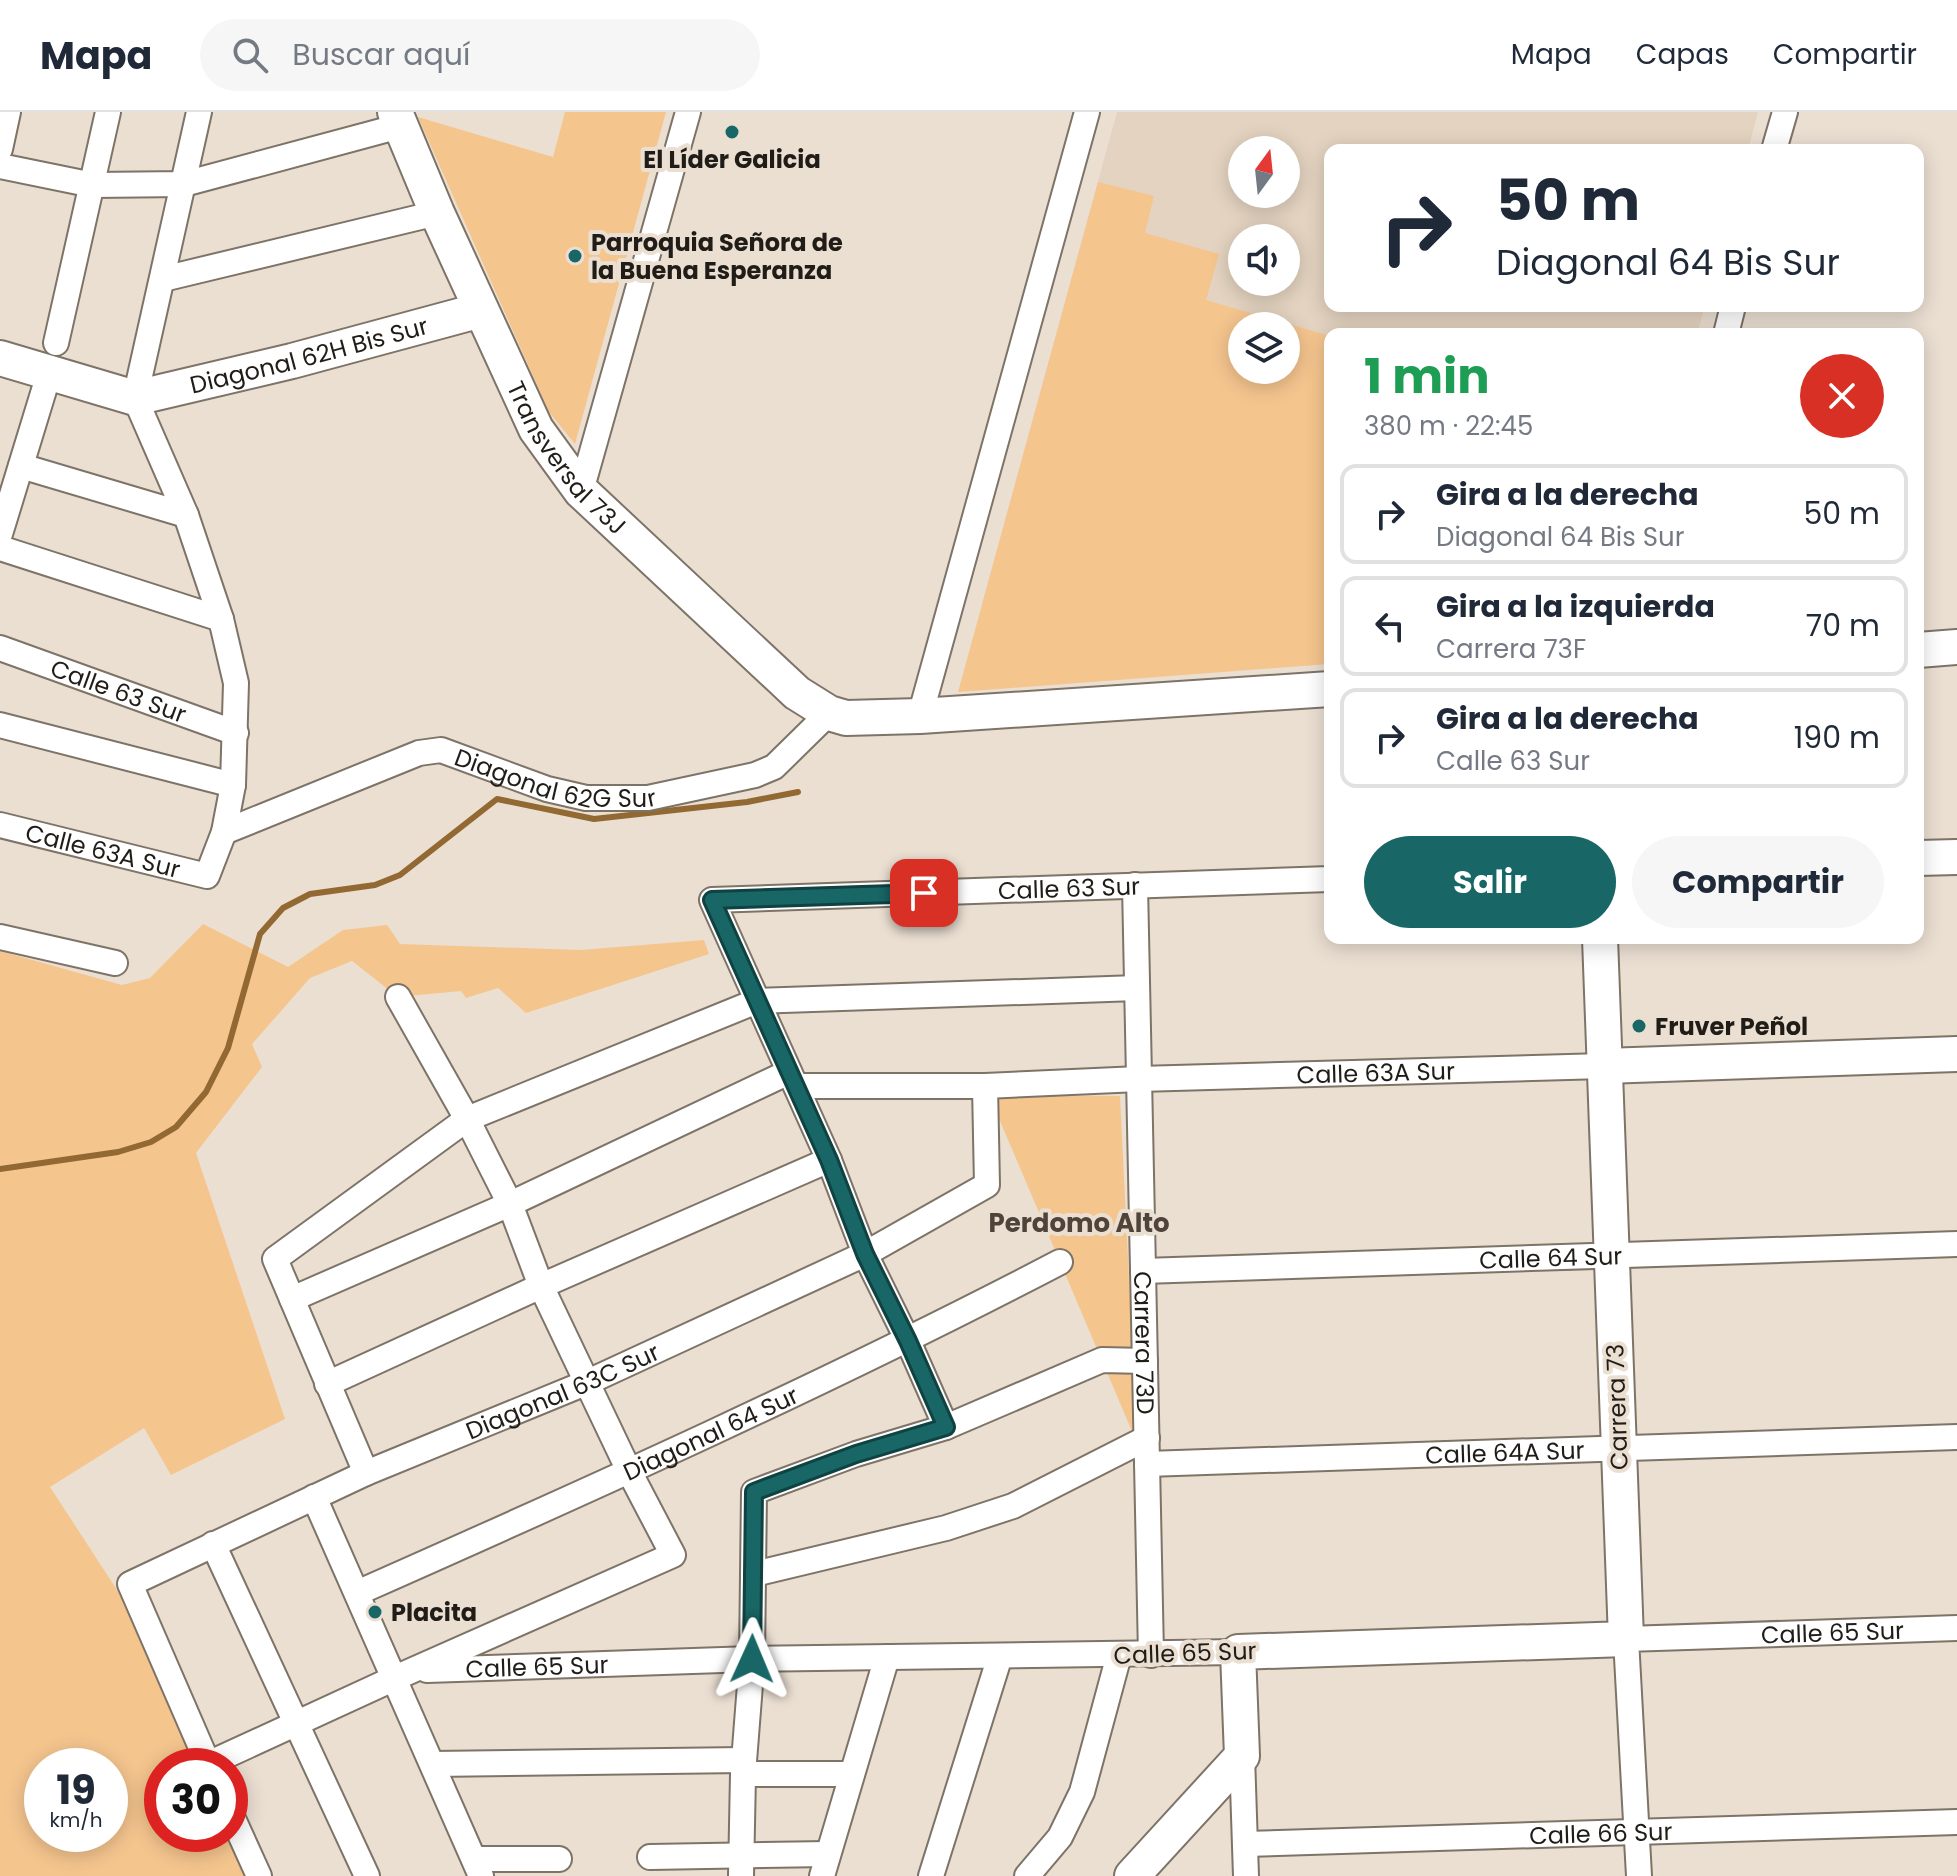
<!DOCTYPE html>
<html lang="es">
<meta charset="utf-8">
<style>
:root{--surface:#fff;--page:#f6f6f7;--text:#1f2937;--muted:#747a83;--line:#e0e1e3;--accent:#186665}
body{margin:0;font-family:Poppins,sans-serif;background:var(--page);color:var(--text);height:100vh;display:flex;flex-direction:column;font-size:30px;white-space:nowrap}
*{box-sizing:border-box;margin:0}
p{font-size:26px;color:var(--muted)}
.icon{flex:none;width:44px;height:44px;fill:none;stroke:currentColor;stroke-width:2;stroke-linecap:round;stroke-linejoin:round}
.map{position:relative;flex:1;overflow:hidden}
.drawer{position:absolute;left:1324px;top:216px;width:600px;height:616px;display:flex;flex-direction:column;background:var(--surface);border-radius:16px;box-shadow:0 4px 20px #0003}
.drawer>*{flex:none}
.hud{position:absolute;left:1324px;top:32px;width:600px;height:168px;border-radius:16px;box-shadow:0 4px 20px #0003;background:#fff;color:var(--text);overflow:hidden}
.needle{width:52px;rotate:15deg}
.buttons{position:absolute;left:1228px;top:24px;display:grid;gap:16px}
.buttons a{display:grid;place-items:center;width:72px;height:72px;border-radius:50%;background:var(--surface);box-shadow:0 4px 20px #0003;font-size:40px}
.speed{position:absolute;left:24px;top:1636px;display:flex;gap:16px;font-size:40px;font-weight:700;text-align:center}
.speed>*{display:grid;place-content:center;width:104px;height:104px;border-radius:50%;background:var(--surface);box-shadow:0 4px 20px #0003;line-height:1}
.speed small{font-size:20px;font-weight:400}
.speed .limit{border:12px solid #d22;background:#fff;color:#111}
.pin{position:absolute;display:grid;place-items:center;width:68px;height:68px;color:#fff;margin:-34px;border-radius:16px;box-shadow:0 4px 12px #0006}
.me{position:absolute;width:88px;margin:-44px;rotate:1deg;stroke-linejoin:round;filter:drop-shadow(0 0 6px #0008)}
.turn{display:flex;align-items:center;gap:28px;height:168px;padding:0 40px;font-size:36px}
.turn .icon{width:104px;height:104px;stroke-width:2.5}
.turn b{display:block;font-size:56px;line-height:68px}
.round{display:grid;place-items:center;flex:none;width:84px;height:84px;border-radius:42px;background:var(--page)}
.headline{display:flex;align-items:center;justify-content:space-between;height:136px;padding:0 40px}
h1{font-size:48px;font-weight:700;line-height:60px;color:#1e9e55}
.action{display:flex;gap:16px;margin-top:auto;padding:16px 40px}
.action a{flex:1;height:92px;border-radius:48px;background:var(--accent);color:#fff;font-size:32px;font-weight:700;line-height:92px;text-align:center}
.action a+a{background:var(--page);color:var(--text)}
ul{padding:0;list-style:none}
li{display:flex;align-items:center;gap:24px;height:100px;margin:0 16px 12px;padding:0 24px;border:4px solid var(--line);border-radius:16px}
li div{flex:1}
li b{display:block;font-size:30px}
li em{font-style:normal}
header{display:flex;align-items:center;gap:48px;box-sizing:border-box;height:112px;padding:0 40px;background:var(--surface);border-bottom:2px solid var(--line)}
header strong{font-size:38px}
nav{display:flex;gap:44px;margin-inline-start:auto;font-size:28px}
.search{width:560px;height:72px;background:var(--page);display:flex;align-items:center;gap:20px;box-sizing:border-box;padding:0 28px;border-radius:44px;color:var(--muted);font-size:30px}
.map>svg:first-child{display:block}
</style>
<header>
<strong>Mapa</strong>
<div class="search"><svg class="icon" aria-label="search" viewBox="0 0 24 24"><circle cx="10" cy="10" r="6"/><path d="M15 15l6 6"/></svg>Buscar aquí</div>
<nav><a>Mapa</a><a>Capas</a><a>Compartir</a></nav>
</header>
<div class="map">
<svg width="1957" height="1764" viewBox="0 0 1957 1764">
<rect width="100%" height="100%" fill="#ebdfd2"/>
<path fill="#e4d3c0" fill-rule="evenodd" d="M1117,0H1758L1748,38H1330V194H1705L1697,222H1330V552L982,492ZM1242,38H1286V82H1242ZM1242,126H1286V170H1242ZM1242,214H1286V258H1242Z"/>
<path fill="#f5c58e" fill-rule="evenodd" d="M565,0H666L575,332L549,300L418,5L553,45Z
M1098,70L1154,84L1145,121L1219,142L1206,188L1330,224V552L958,580ZM1286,214V258H1242V214Z
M203,812L288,855L343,818L387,813L400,832L581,838L704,828L709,842L526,901L498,876L466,886L461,879L398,885L352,849L310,866L252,932L262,955L196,1041L285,1307L171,1363L144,1316L50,1375L121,1484L197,1654H162V1722H229L249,1764H0V839L122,873L150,866ZM42,1654H110V1722H42Z
M989,983L1120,984L1137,1331Z"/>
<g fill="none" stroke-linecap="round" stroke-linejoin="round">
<path stroke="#926833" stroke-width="6" d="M0,1057L118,1040L151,1030L176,1015L206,980L228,936L260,822L283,796L310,782L375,773L400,763L497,687L594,707L747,690L798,680"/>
<defs>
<g id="street">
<path d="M0,37L8,0"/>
<path d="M1774,38L1785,0"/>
<path d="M0,54L93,73L184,72L400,14"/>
<path d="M163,167L437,101"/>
<path d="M1726,222L1733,194"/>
<path d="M56,231L108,0"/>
<path d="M21,354L186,403"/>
<path d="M581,379L688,0"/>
<path d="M0,422L44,278"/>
<path d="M0,436L221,507"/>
<path id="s1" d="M0,536L236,621"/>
<path d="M920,604L1087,0"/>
<path d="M0,613L233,673"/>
<path id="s2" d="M0,713L207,764L224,720L233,673L236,571L221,507L186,403L135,286L199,0"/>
<path id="s3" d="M224,720L419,641L441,638L547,677L586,686H648L755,663L774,655L829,601"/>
<path id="s4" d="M1135,773L1151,1543"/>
<path d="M0,825L115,851"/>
<path id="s5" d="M796,974H985L1139,967L1604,954"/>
<path id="s6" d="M1143,1159L1957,1132"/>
<path d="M292,1187L510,1092L789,960"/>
<path d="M327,1272L541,1174L829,1048"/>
<path id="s7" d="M946,1315L908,1229L865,1142L829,1048L712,788L1330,767"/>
<path id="s8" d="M1147,1352L1957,1325"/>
<path d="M366,1361L275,1147L467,1007L757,889L1137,876"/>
<path d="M314,1385L481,1764"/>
<path d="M213,1432L367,1764"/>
<path d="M754,1462L946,1416L1013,1394L1147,1326"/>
<path id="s9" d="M357,1481C594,1376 830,1270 1060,1150"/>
<path id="s10" d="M427,1558L752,1547L1238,1540"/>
<path d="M1242,1644L1246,1764"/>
<path d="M208,1652L395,1566L673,1443L630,1361L541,1174L510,1092L467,1007L398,885"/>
<path d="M433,1652L744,1648"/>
<path id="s11" d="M209,1654L130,1472L366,1361L588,1270L865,1142L987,1073L985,974"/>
<path d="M743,1662H852"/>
<path d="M230,1700L259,1764"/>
<path id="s12" d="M1245,1732L1957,1710"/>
<path d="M650,1745L828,1742"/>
<path d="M475,1747H559"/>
<path d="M741,1764L743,1662L752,1547L754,1380L856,1342L946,1315L1102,1248L1145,1249"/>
<path d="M822,1764L887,1545"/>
<path d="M931,1764L1000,1544"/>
<path d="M1027,1764L1060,1725L1082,1680L1119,1543"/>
<path id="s13" d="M1639,1764L1626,1527L1957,1516"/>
</g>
<g id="secondary">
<path id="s14" d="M395,0L437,101L536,317L581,379L797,581L829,601L846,606L920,604L1330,577"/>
<path id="s15" d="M0,246L135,286L292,249L481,198"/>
<path d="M1918,538L1957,535"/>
<path d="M1918,746L1957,745"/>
<path d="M1604,954L1957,942"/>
<path d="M1132,1764L1242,1644L1238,1540L1626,1527L1600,826"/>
</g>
</defs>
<use href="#street" stroke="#7d7367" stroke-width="28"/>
<use href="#secondary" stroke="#7d7367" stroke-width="38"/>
<use href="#street" stroke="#fff" stroke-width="24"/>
<use href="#secondary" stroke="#fff" stroke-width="34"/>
</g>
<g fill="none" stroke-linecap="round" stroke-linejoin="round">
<defs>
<path id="route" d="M752,1547L754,1380L856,1342L946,1315L908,1229L865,1142L829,1048L712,788L924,781"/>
</defs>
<use href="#route" stroke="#104242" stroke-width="20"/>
<use href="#route" stroke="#186665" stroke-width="14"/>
</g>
<g fill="#186665" stroke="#ebdfd2" stroke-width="3">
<circle cx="732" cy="20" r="8"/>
<circle cx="575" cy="144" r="8"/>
<circle cx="1639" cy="914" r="8"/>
<circle cx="375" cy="1500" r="8"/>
</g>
<g text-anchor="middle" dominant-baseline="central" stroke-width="8" stroke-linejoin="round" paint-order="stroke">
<g font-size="24" font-weight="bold" fill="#201c17" stroke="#ebdfd2" text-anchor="start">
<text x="732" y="47" text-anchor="middle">El Líder Galicia</text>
<text x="591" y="130">Parroquia Señora de<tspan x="591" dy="28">la Buena Esperanza</tspan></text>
<text x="1655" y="914">Fruver Peñol</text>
<text x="391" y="1500">Placita</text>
</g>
<g font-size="24" fill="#201c17" stroke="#ebdfd2">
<text stroke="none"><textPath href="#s15" startOffset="320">Diagonal 62H Bis Sur</textPath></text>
<text stroke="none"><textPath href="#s14" startOffset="388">Transversal 73J</textPath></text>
<text stroke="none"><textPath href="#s1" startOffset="126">Calle 63 Sur</textPath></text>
<text stroke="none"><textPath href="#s3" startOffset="352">Diagonal 62G Sur</textPath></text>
<text stroke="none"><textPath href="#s2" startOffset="106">Calle 63A Sur</textPath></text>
<text stroke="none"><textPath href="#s7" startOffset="934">Calle 63 Sur</textPath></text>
<text stroke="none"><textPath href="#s5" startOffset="580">Calle 63A Sur</textPath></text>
<text stroke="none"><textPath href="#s6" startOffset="408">Calle 64 Sur</textPath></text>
<text stroke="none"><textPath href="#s4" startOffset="458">Carrera 73D</textPath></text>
<text stroke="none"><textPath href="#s11" startOffset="672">Diagonal 63C Sur</textPath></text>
<text transform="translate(1617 1295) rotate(-92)">Carrera 73</text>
<text stroke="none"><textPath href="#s9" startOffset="388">Diagonal 64 Sur</textPath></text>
<text stroke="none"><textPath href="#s8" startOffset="358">Calle 64A Sur</textPath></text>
<text stroke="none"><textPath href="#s13" startOffset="444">Calle 65 Sur</textPath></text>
<text transform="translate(1185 1541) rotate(-2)">Calle 65 Sur</text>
<text stroke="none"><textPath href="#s10" startOffset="110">Calle 65 Sur</textPath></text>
<text stroke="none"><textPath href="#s12" startOffset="356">Calle 66 Sur</textPath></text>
</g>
<g font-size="26" font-weight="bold" fill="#4e4439" stroke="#ebdfd2">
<text x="1079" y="1111">Perdomo Alto</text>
</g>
</g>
</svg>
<div class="buttons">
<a><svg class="needle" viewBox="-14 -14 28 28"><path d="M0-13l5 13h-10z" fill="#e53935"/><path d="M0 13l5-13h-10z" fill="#747a83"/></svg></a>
<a><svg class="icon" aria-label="sound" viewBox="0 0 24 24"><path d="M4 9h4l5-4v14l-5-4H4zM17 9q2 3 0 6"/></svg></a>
<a><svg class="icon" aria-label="layers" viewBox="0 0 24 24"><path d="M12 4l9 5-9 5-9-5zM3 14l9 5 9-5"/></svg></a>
</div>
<div class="speed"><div>19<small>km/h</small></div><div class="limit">30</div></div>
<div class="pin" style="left:924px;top:781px;background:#d93025"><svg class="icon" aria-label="arrive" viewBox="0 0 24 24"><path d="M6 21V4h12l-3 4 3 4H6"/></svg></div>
<svg class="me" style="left:752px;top:1547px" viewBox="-20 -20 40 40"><path d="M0-17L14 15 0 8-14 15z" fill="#186665" stroke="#fff" stroke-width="4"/></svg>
<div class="hud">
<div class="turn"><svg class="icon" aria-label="right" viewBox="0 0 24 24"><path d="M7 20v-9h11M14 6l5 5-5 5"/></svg><div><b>50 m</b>Diagonal 64 Bis Sur</div></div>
</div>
<section class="drawer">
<div class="headline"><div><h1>1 min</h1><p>380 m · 22:45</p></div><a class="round" style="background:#d93025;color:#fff"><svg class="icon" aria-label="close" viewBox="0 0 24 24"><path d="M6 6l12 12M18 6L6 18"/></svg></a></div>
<ul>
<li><svg class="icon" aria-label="right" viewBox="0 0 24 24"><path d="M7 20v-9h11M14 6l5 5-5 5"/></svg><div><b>Gira a la derecha</b><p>Diagonal 64 Bis Sur</p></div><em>50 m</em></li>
<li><svg class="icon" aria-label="left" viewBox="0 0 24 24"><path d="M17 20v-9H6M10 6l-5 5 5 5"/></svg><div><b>Gira a la izquierda</b><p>Carrera 73F</p></div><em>70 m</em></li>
<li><svg class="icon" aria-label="right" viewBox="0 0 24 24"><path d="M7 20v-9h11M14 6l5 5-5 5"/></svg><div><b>Gira a la derecha</b><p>Calle 63 Sur</p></div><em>190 m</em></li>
</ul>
<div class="action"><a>Salir</a><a>Compartir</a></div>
</section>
</div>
